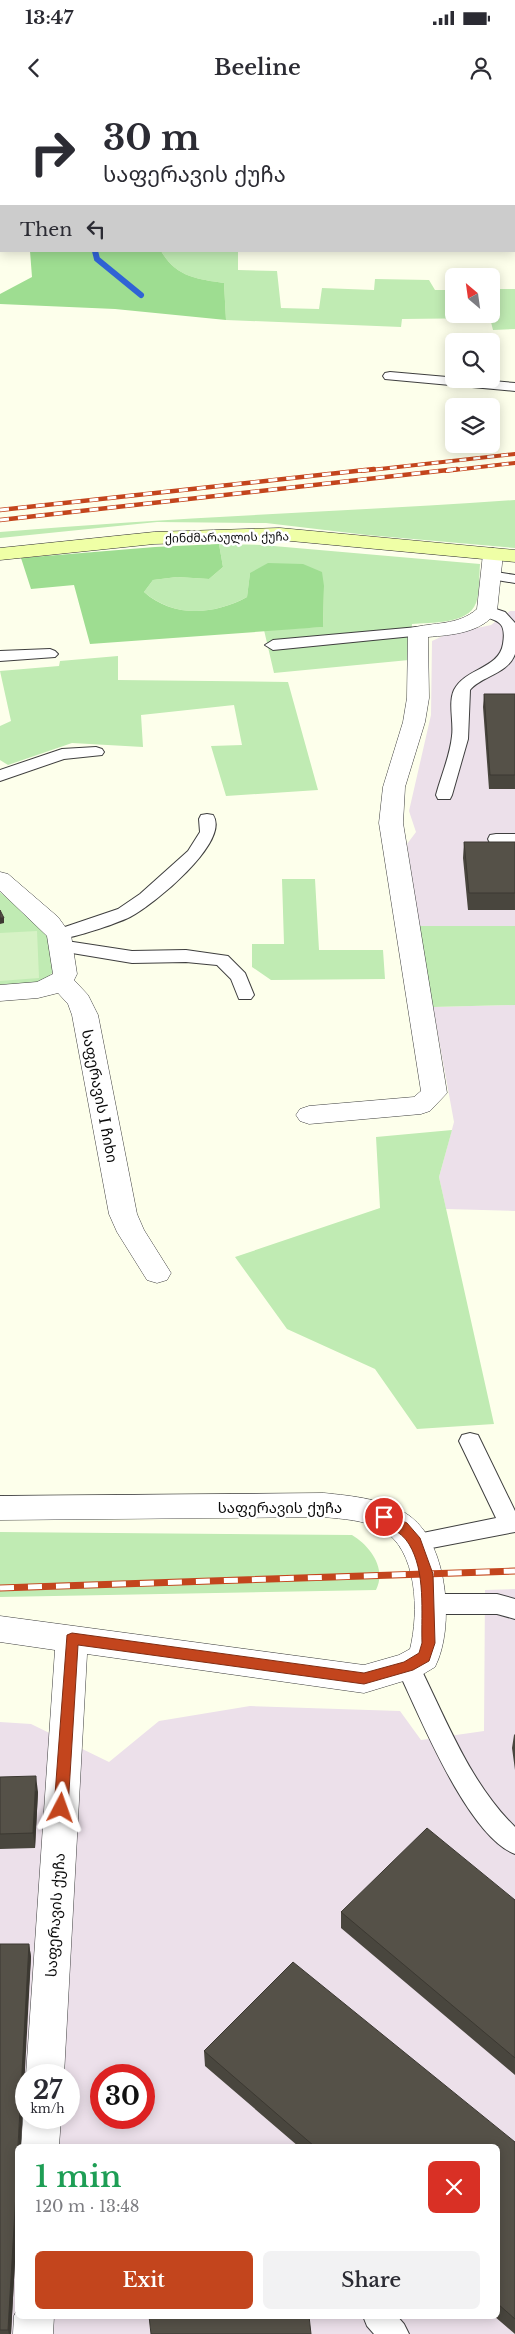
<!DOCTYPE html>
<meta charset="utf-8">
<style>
:root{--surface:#fff;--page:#f2f2f3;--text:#2b2b33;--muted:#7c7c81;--accent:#c3451d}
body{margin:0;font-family:"Libre Baskerville","Noto Sans Georgian",serif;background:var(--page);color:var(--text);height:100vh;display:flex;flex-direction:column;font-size:19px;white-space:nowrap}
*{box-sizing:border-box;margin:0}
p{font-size:16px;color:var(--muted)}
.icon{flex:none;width:28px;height:28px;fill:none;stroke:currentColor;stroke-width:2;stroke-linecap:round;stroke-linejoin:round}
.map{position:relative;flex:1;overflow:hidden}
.drawer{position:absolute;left:15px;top:2044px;width:485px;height:175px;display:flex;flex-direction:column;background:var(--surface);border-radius:8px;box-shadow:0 2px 12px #0003}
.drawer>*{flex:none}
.hud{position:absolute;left:0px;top:0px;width:515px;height:152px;box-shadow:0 2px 12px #0003;background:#fff;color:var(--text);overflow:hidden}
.needle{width:32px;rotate:331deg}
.fabs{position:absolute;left:445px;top:168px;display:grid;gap:10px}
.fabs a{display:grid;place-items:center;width:55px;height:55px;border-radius:8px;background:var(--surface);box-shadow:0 2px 12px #0003;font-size:25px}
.speed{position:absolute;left:15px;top:1964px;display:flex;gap:10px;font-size:25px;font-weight:700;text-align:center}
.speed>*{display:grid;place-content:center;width:65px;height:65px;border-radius:50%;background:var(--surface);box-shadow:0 2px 12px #0003;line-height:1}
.speed small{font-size:12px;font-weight:400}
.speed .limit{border:8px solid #d22;background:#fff;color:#111}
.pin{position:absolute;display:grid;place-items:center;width:42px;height:42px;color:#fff;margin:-21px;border:2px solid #fff;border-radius:50%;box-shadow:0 1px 5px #0007}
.me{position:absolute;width:55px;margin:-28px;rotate:4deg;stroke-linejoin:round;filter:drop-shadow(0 0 4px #0008)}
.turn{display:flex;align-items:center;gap:18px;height:105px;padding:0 20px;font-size:22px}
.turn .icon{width:65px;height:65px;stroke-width:2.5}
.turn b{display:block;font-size:35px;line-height:42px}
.then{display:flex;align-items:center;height:48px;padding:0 20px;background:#0003;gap:10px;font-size:19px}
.round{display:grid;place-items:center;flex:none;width:52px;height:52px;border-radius:8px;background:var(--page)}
.headline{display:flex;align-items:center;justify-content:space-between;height:85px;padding:0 20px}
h1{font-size:30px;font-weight:600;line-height:38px;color:#1e9e55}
.action{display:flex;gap:10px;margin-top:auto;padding:10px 20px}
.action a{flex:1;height:58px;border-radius:8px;background:var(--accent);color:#fff;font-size:20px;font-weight:600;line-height:58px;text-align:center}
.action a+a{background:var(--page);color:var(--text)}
.status{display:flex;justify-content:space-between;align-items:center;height:35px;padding:0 25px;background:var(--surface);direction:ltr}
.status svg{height:14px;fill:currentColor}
header{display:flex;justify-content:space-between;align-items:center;height:65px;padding:0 20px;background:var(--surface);font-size:22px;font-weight:600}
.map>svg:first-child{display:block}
</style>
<div class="status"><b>13:47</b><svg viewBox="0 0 49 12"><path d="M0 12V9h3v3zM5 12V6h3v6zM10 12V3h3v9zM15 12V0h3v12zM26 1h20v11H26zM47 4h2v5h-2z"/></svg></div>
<header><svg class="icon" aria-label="back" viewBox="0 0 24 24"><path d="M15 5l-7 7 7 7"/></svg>Beeline<svg class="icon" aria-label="person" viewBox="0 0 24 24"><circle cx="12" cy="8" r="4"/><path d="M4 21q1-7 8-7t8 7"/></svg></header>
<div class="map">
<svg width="515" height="2234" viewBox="0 0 515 2234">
<rect width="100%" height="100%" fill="#fdffeb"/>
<path fill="#ece0ea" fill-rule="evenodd" d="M510,511H515V826H419L407,744L416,732L409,711L431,615L432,541L445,535L491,525Z
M515,905V1111L446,1109L439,1077L454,1022L433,907Z
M515,1489V2234H0V1622L31,1624L109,1662L159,1621L250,1606L400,1611L421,1640L484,1631L485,1490ZM26,1975H69V2018H26ZM101,1975H144V2018H101ZM18,2046H498V2216H18Z"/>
<path fill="#c0ebb3" d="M161,151H238V170L277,171L281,208L319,209L322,188L374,190L375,179L429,180L435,190H454V214H491V189H515V229L493,230L490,218L402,219L401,227L226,220L224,183C197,179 176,177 161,151Z
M515,400V448L367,435L266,423L157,422L0,438V432C171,417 343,412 515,400Z
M219,444L262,445L480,464C479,476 480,492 476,503C468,525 430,522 412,524L409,560L274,573L264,530L323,527L324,486L250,473L247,497C213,515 174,518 144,492L153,480L177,477L209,479L223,467Z
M118,556V580L288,582L318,690L226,696L211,646L242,645L234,605L141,615L143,647L72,643L8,665L0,660V626L11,621L0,571L59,566L60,561Z
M282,779H315L319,850H383L385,879L271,880L252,867V844H284Z
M0,792L45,830L58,867L43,882L0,885Z
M419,826H515V905L433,907Z
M452,1030L439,1077L494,1324L417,1329L375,1269L287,1229L235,1157L380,1108L376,1037Z
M0,1432L352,1435C370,1446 387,1468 376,1490L0,1497Z"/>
<path fill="#9edd91" d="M30,151H161C176,177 197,179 224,183L226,220L115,209L0,204V194L32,177Z
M219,444L223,467L209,479L177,477L153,480L144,492C173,518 214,515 247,497L250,473L268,463L303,464L322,472L324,486L323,527L90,544L74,485L31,489L21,458L155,447Z"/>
<path fill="#d6f2c5" d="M37,831L39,878L0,881V833Z"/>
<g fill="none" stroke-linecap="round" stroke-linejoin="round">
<path stroke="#3063d5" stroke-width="6" d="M95,151L97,159L141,195"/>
<defs>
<path id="lane" d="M390,272L515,283V291L385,279L383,276L385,273Z
M490,471L515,475V483L485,478L483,475L485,472Z
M487,506L505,512L515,523C515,532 515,545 515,554C508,574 481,576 470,590L468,639L452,695L450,699H438L436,695C441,676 450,656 452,636C454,622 448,603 454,590C465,568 499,569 503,544C508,514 489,524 479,511Z
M418,527L423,529L426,532L423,535L273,550L265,545L273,540Z
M50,549L55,551L58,554L55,557L0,561V551Z
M96,647L102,649L104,652L102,655L64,659L0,681V670L62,649Z
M207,714L213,715C231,742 152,806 130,817C118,823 64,842 53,839L50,835L53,831L118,809L140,794L188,751L200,732L199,719L201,715Z
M496,734H515V744L490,743L488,739L490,735Z
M60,840L132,851L186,850L228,856L245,873L254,895L251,899H239L231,879L217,865L186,862L132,863L54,850L51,846L54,842Z
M470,1333L478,1335L515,1411V1432L416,1451L408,1448L405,1442L408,1436L496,1418L459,1341L462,1335Z
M429,1494H497L515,1499V1519L497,1514H429L421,1511L417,1504L421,1497Z
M408,1556L416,1559C445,1616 468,1681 515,1727V1754C467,1736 418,1612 396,1566L400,1559Z
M363,2216H397L404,2224L409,2234H374L367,2226Z"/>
<path id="street" d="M514,8H515V17H514Z
M514,42H515V52H514Z
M514,137H515V147H514Z
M493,448L500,450L503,454L497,511C482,533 452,535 428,537L429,598L425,622L405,687L403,723L447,993L430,1011L421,1014L309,1024L300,1021L296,1015L300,1009L309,1006L414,997L421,991L379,723L383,687L403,622L407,598L408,532L411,528C433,522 458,526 477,509L483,454L486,450Z
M0,772L8,774L58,817L71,835L77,874L74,880L88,895L98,915L137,1114L144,1130L171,1173L167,1180L157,1183L147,1180L117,1132L109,1114L72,915L68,904L58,893L38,898L0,901V885L37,882L53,874L47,836L0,791Z
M324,1393C352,1396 388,1399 411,1417C448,1445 455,1528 435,1567L420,1576L364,1593L87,1554L64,1975H26L55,1550L0,1542V1516L364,1565L399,1555L410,1549C419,1513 418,1449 381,1429C364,1420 343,1419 324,1417L0,1420V1396Z
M26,2011V2018H61L59,2046H21L23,2018Z
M18,2208V2216H54L53,2234H13L14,2216Z"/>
<path id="secondary" d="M488,0H504V1H488Z
M280,428L515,450V462L280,440L154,444L0,460V448L154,432Z"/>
</defs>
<use href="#lane" stroke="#3f3f3f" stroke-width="2"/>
<use href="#street" stroke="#3f3f3f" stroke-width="1"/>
<use href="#secondary" stroke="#2e2e2e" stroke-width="1"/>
<use href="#lane" fill="#fff" fill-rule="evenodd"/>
<use href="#street" fill="#fff" fill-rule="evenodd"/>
<use href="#secondary" fill="#efffa6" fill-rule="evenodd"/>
<defs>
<path id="rail-far2" d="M362,371L515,354
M446,371L515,363"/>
<path id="rail-far1" d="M0,410L374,369
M0,420L457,369"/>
<path id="rail" d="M0,1488L515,1471"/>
</defs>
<use href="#rail-far2" stroke="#c3451d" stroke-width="4"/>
<use href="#rail-far1" stroke="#c3451d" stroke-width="4.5"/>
<use href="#rail" stroke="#c3451d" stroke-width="7"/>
<use href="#rail-far2" stroke="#fff" stroke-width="2.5" stroke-dasharray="7" stroke-linecap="butt"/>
<use href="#rail-far1" stroke="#fff" stroke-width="3" stroke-dasharray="9" stroke-linecap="butt"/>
<use href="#rail" stroke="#fff" stroke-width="5" stroke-dasharray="14" stroke-linecap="butt"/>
</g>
<path fill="#49463e" d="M484,594H515V689H489L483,607Z
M464,742H515V810H468L463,758Z
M515,1634V1670L512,1648L514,1635Z
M0,1677L38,1692L35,1748L0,1749Z
M515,1800V1975L341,1828V1812Z
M0,1844H29L31,1857L18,2046V2107L11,2234H0Z
M204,1951L515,2042V2234L494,2216H498V2046H298L205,1966Z"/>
<path fill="#3c3932" d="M359,0H373L359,1Z
M0,818H4V823L0,824Z
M36,1676L38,1692L35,1748L33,1733Z
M29,1844L31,1857L21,2046H18Z
M18,2059V2107L11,2234H9L8,2230Z"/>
<path fill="#555148" stroke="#3c3932" d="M484,594H515V675H490Z
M464,742H515V793H469Z
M0,810L4,818H0Z
M36,1676L33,1733L0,1734V1677Z
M427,1728L515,1800V1958L341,1812Z
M0,1844H29L18,2046V2059L8,2230H0Z
M293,1862L515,2042V2219L498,2204V2046H314L204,1951Z
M149,2216H309L311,2234H151Z"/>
<path fill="#c3451d" stroke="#7f2d13" d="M384,1412L407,1423L420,1438L433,1474L435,1543L429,1561L413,1570L364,1584L78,1545L68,1708L66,1713L61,1714L56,1713L54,1708L67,1535L72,1533L364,1573L404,1562L419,1553L422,1543C421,1512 426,1472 409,1444C401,1430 382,1425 377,1417L379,1414Z"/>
<g text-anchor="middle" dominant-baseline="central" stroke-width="5" stroke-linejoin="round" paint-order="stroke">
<g font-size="12" fill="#0c0c0c" stroke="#fff">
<text transform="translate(227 437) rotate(-1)">ქინძმარაულის ქუჩა</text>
</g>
<g font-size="15" fill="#0c0c0c" stroke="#fff">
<text transform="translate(100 996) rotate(79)">საფერავის I ჩიხი</text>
<text x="280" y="1407">საფერავის ქუჩა</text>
<text transform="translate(55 1815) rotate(-86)">საფერავის ქუჩა</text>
</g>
</g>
</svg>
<div class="fabs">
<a><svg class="needle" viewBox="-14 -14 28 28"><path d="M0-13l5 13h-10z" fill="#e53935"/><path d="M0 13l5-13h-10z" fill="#7c7c81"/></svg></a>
<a><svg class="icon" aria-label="search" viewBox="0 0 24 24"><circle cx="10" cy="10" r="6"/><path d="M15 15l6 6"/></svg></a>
<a><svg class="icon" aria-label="layers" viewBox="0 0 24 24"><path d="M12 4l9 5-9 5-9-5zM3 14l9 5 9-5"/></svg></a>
</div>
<div class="speed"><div>27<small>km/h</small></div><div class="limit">30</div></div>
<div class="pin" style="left:384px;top:1417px;background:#d93025"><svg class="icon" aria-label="arrive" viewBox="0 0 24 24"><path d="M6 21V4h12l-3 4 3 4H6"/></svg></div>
<svg class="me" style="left:61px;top:1708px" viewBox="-20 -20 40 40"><path d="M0-17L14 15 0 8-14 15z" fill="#c3451d" stroke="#fff" stroke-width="4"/></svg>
<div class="hud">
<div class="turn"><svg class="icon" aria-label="right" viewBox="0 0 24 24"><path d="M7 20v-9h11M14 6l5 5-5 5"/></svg><div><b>30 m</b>საფერავის ქუჩა</div></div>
<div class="then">Then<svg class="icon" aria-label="left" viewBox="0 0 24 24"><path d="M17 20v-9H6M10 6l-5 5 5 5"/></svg></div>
</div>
<section class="drawer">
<div class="headline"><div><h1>1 min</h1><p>120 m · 13:48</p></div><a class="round" style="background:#d93025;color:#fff"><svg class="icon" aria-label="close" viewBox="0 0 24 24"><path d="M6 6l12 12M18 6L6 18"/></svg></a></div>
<div class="action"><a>Exit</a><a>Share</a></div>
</section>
</div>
